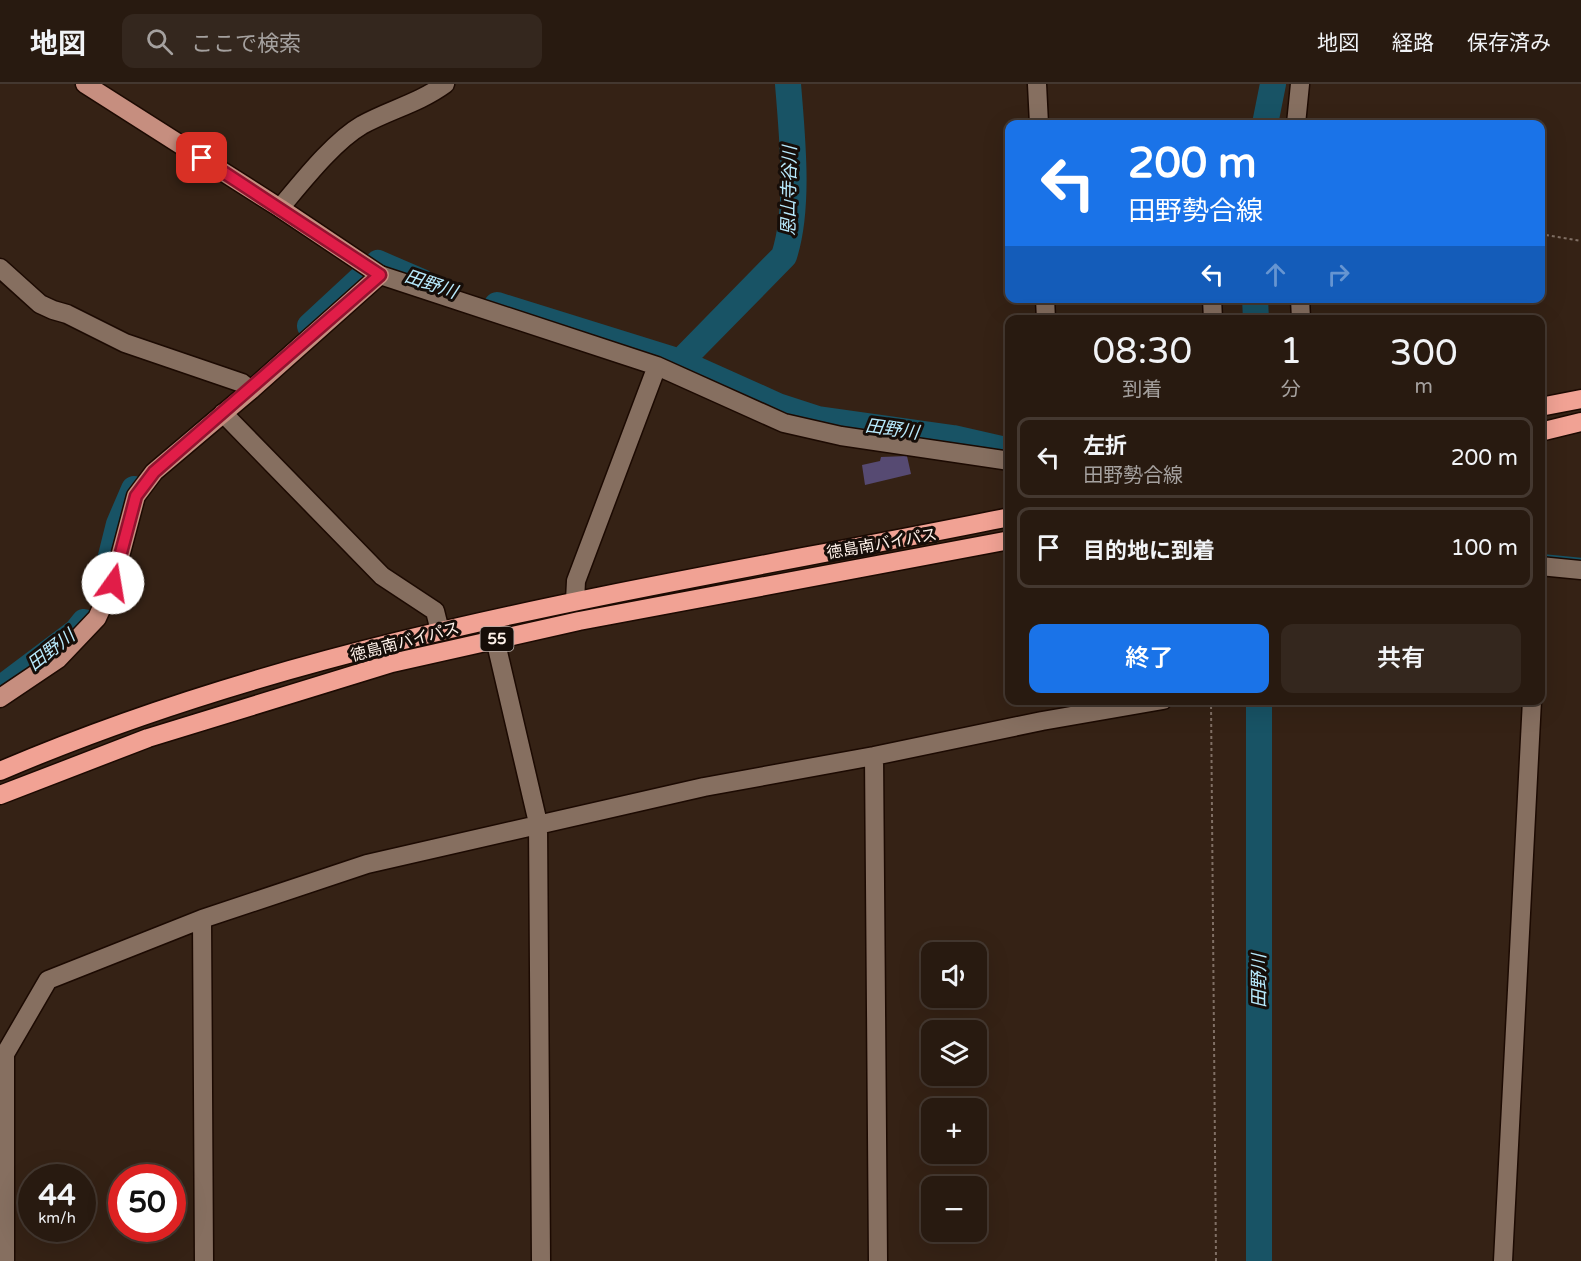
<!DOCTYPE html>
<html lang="ja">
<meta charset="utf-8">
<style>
:root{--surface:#281a10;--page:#34271e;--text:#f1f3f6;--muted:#a5a19f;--line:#443830;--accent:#1a73e8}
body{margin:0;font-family:"Varela Round","Noto Sans JP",sans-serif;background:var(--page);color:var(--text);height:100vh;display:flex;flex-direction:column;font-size:22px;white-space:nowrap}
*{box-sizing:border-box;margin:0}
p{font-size:20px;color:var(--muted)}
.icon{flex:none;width:33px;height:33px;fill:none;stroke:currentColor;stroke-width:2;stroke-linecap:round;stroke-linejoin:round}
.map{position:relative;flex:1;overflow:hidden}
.details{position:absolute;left:1005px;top:231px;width:540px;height:390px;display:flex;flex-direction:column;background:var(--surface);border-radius:12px;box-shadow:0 6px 24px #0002,0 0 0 2px var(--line)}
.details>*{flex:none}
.banner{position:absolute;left:1005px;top:36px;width:540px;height:183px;border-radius:12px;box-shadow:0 6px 24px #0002,0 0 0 2px var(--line);background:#1a73e8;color:#fff;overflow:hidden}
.controls{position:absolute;left:921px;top:858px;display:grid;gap:12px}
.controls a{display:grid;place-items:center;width:66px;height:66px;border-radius:12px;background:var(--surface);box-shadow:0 6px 24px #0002,0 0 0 2px var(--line);font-size:30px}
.speed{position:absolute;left:18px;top:1080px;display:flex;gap:12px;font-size:30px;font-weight:700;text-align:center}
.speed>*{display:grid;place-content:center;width:78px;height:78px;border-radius:50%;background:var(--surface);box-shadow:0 6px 24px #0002,0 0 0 2px var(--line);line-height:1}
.speed small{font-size:15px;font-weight:400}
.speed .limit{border:9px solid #d22;background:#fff;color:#111}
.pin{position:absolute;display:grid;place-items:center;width:51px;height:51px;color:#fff;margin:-26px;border-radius:12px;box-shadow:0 3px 9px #0006}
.me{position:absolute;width:66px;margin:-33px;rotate:13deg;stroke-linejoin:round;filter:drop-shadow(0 0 4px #0008)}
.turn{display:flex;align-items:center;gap:21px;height:126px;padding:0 24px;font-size:27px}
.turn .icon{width:78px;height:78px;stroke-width:2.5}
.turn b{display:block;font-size:42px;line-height:51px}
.lanes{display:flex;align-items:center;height:57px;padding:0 24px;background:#0003;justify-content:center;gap:30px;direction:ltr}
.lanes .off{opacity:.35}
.eta{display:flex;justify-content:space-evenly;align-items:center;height:102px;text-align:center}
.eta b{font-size:36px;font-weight:600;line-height:42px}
.button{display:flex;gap:12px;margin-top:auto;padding:12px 24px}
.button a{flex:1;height:69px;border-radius:12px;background:var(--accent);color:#fff;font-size:24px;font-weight:600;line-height:69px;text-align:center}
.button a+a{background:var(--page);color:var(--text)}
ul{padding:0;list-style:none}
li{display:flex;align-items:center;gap:18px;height:81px;margin:0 12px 9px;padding:0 12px;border:3px solid var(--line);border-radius:12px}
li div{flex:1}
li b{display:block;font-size:22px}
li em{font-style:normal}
header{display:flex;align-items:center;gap:36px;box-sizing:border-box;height:84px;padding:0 30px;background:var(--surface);border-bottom:2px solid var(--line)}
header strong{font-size:28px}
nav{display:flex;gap:33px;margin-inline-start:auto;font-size:21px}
.search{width:420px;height:54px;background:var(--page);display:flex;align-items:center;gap:15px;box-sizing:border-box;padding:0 21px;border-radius:12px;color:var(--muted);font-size:22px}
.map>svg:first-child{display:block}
</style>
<header>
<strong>地図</strong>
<div class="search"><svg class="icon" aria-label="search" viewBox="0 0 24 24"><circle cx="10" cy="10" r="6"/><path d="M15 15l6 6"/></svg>ここで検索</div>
<nav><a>地図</a><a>経路</a><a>保存済み</a></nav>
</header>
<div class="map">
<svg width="1581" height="1177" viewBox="0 0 1581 1177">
<rect width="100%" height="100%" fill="#352215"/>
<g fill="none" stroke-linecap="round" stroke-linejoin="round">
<path stroke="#185365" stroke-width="4.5" d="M1540,472L1581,476"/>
<path stroke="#185365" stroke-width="26" d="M1265,40L1273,0
M1255,214L1256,236
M497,221L680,278L778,322L818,335L953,354L1010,367
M310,242L378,179L422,198
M680,278L784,172C800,123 792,51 788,0
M103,504L119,440L134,405
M0,605L76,548L84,538
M1259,1177V616"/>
</g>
<path fill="#564a72" d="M907,372L911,390L865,401L862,381L880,377L881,373Z"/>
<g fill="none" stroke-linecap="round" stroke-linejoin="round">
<defs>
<path id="minor" d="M1037,0L1039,40
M1296,40L1300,0
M280,124C302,98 333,58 362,41C389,26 419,19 445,0
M0,184L40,220L53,226L67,230L125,259L242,299L251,306
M380,191L657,282L784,339L841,352L1010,377
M1045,214L1046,236
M1212,214L1213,236
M1300,214L1301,236
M223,329L382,492L435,527L440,547
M1540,482L1581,486
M575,517L576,497L657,282
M495,555L538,739L541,1177
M874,672L878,1177
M202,835L204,1177
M5,1177V970L48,896L202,835L367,780L704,703L874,672L1042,637L1163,616
M1503,1177L1532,616"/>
<path id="major" d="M0,614L58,575L97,534L113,499L136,412L154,388L251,306L380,191L280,124L85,0"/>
<path id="highway" d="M1540,323L1581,315
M1540,348L1581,338
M0,687C321,549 670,502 1010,433
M0,711L148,654L392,579L579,537L1010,456"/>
</defs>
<use href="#minor" stroke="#1c0a02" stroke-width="21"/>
<use href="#major" stroke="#1c0a02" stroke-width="21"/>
<use href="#highway" stroke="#1c0a02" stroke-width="21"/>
<path stroke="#817065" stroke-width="2" stroke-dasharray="3 3" stroke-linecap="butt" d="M1540,150L1581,157
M1211,616L1216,1177"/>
<use href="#minor" stroke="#866f60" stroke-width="18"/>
<use href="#major" stroke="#c68e7f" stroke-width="18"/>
<use href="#highway" stroke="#f1a294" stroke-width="18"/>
</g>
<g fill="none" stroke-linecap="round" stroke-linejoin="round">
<defs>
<path id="route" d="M113,499L136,412L154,388L380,191L202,74"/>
</defs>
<use href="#route" stroke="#92132f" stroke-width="15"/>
<use href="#route" stroke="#e11d48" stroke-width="10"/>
</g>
<g text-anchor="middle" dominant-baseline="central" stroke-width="6" stroke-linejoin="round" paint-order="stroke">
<rect fill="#160d08" stroke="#b8ada6" stroke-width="1.5" x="480.5" y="543" width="33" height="24" rx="4.5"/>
<g font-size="15" font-weight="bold" fill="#fef1e9">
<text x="497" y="555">55</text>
</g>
<g font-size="16" fill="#fef1e9" stroke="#160d08">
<text transform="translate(882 460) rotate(-10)">徳島南バイパス</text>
<text transform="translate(405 558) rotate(-15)">徳島南バイパス</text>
</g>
<g font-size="18" font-style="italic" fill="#b8eafd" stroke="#160d08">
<text transform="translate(789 107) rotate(-89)">恩山寺谷川</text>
<text transform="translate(431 200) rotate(19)">田野川</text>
<text transform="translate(892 345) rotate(8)">田野川</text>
<text transform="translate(51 566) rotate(-38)">田野川</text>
<text transform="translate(1259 897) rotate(-90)">田野川</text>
</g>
</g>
</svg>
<div class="controls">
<a><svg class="icon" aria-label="sound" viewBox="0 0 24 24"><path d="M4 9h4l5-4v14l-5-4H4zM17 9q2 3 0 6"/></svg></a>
<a><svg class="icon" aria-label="layers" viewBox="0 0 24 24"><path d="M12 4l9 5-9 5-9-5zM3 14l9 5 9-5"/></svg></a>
<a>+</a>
<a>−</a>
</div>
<div class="speed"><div>44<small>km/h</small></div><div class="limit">50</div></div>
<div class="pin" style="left:202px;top:74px;background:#d93025"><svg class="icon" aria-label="arrive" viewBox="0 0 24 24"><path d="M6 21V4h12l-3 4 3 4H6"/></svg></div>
<svg class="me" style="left:113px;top:499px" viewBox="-20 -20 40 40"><circle r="19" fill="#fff"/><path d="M0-13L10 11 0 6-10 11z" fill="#e11d48"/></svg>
<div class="banner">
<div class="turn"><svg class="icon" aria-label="left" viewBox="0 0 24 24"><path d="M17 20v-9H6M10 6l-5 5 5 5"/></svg><div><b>200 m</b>田野勢合線</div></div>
<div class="lanes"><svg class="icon" aria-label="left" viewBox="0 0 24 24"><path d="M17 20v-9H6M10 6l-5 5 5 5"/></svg><svg class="icon off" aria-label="ahead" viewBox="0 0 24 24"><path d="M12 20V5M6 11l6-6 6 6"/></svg><svg class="icon off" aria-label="right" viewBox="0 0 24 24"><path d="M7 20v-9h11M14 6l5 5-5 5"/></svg></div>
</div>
<section class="details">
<div class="eta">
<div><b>08:30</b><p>到着</p></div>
<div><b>1</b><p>分</p></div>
<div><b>300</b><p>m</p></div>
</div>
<ul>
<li><svg class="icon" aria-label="left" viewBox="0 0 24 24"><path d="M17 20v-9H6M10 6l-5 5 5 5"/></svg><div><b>左折</b><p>田野勢合線</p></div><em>200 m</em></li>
<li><svg class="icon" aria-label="arrive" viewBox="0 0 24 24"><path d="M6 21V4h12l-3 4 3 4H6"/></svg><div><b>目的地に到着</b></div><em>100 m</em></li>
</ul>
<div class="button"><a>終了</a><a>共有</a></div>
</section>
</div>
